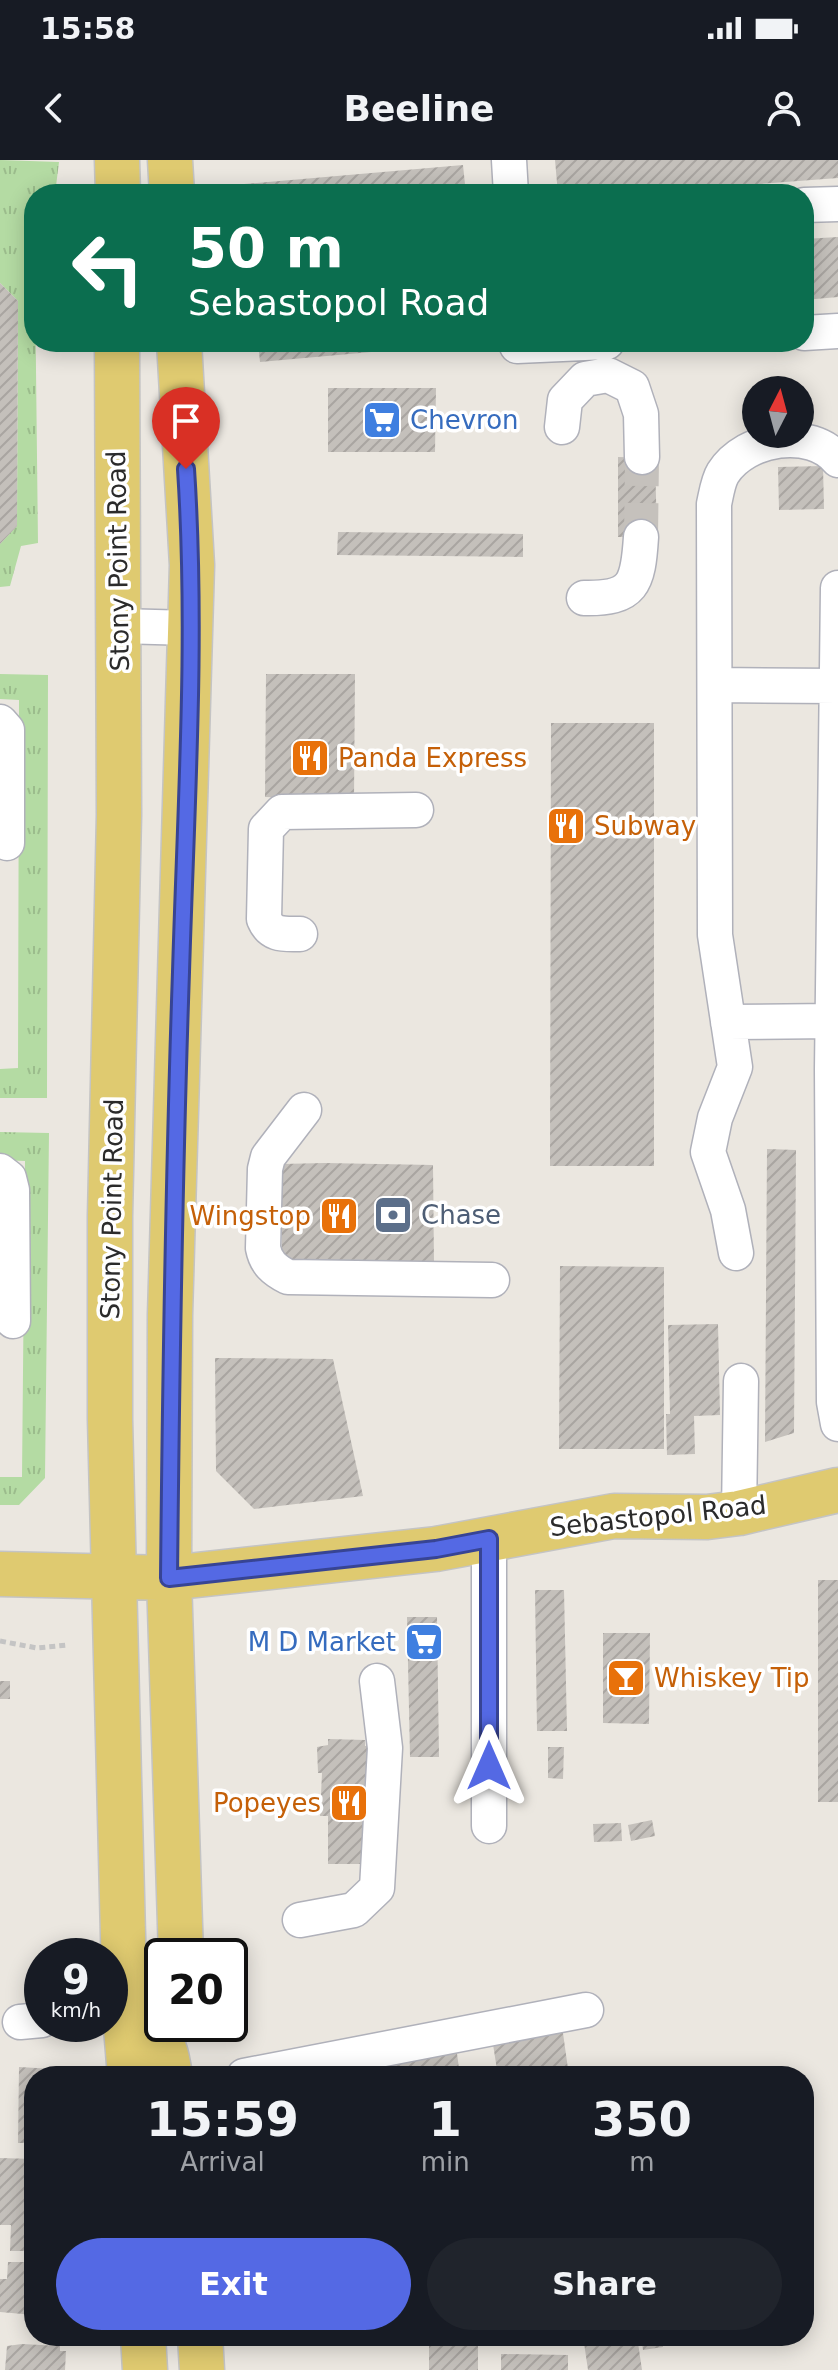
<!DOCTYPE html>
<style>
:root{--surface:#171b24;--page:#20242c;--text:#f1f3f6;--muted:#9ea1a6;--accent:#5469e4}
body{margin:0;font-family:"DejaVu Sans",sans-serif;background:var(--page);color:var(--text);height:100vh;display:flex;flex-direction:column;font-size:30px;white-space:nowrap}
*{box-sizing:border-box;margin:0}
p{font-size:26px;color:var(--muted)}
.icon{flex:none;width:44px;height:44px;fill:none;stroke:currentColor;stroke-width:2;stroke-linecap:round;stroke-linejoin:round}
.map{position:relative;flex:1;overflow:hidden}
.side{position:absolute;left:24px;top:1906px;width:790px;height:280px;display:flex;flex-direction:column;background:var(--surface);border-radius:32px;box-shadow:0 4px 20px #0003}
.side>*{flex:none}
.top-card{position:absolute;left:24px;top:24px;width:790px;height:168px;border-radius:32px;box-shadow:0 4px 20px #0003;background:#0b6e4f;color:#fff;overflow:hidden}
.needle{width:52px;rotate:6deg}
.fabs{position:absolute;left:742px;top:216px;display:grid;gap:16px}
.fabs a{display:grid;place-items:center;width:72px;height:72px;border-radius:50%;background:var(--surface);box-shadow:0 4px 20px #0003;font-size:40px}
.speed{position:absolute;left:24px;top:1778px;display:flex;gap:16px;font-size:40px;font-weight:700;text-align:center}
.speed>*{display:grid;place-content:center;width:104px;height:104px;border-radius:50%;background:var(--surface);box-shadow:0 4px 20px #0003;line-height:1}
.speed small{font-size:20px;font-weight:400}
.speed .limit{border:4px solid #111;border-radius:12px;background:#fff;color:#111}
.pin{position:absolute;display:grid;place-items:center;width:68px;height:68px;color:#fff;margin:-82px -34px;border-radius:50% 50% 50% 0;rotate:-45deg;box-shadow:0 0 8px #0007}
.pin .icon{rotate:45deg}
.me{position:absolute;width:88px;margin:-44px;rotate:0deg;stroke-linejoin:round;filter:drop-shadow(0 0 6px #0008)}
.turn{display:flex;align-items:center;gap:28px;height:168px;padding:0 32px;font-size:36px}
.turn .icon{width:104px;height:104px;stroke-width:2.5}
.turn b{display:block;font-size:56px;line-height:68px}
.eta{display:flex;justify-content:space-evenly;align-items:center;height:136px;text-align:center}
.eta b{font-size:48px;font-weight:700;line-height:56px}
.cta{display:flex;gap:16px;margin-top:auto;padding:16px 32px}
.cta a{flex:1;height:92px;border-radius:48px;background:var(--accent);color:#fff;font-size:32px;font-weight:700;line-height:92px;text-align:center}
.cta a+a{background:var(--page);color:var(--text)}
.status{display:flex;justify-content:space-between;align-items:center;height:56px;padding:0 40px;background:var(--surface);direction:ltr}
.status svg{height:22px;fill:currentColor}
header{display:flex;justify-content:space-between;align-items:center;height:104px;padding:0 32px;background:var(--surface);font-size:36px;font-weight:700}
.map>svg:first-child{display:block}
</style>
<div class="status"><b>15:58</b><svg viewBox="0 0 49 12"><path d="M0 12V9h3v3zM5 12V6h3v6zM10 12V3h3v9zM15 12V0h3v12zM26 1h20v11H26zM47 4h2v5h-2z"/></svg></div>
<header><svg class="icon" aria-label="back" viewBox="0 0 24 24"><path d="M15 5l-7 7 7 7"/></svg>Beeline<svg class="icon" aria-label="person" viewBox="0 0 24 24"><circle cx="12" cy="8" r="4"/><path d="M4 21q1-7 8-7t8 7"/></svg></header>
<div class="map">
<svg width="838" height="2210" viewBox="0 0 838 2210">
<defs>
<pattern id="grass-tufts" width="24" height="20" patternUnits="userSpaceOnUse" patternTransform="scale(2)"><rect width="24" height="20" fill="#b4dba3"/><path d="M3 7l-1-3M5 7V3M7 7l1-3M15 17l-1-3M17 17v-4M19 17l1-3" fill="none" stroke="#9bbc8c"/></pattern>
<pattern id="building-hatch" width="6" height="6" patternUnits="userSpaceOnUse" patternTransform="scale(2)"><rect width="6" height="6" fill="#c4c0bb"/><path d="M-1 1l2-2M0 6l6-6M5 7l2-2" fill="none" stroke="#a9a5a1"/></pattern>
</defs>
<rect width="100%" height="100%" fill="#ebe7e0"/>
<path fill="url(#grass-tufts)" d="M0,0L59,2L55,34H34L38,383L21,386L10,426L0,427V384L17,366L18,141L0,123Z
M0,514L48,515L47,938H0V909L18,908L19,540L0,539Z
M0,972L49,973L45,1318L19,1345H0V1317H22L25,1001L0,1000Z"/>
<path fill="url(#building-hatch)" d="M555,0H838V18L629,34H558Z
M463,5L466,34H245L244,24Z
M838,77V137L804,140V79Z
M0,123L18,141L17,366L0,384Z
M258,182H459L460,184L260,202Z
M328,228H436L435,292H328Z
M618,297L655,298L657,377H618Z
M823,306L824,349L779,350L778,307Z
M338,372L523,374V397L337,395Z
M266,514H355L354,640L265,637Z
M551,563H654V1006H550Z
M767,989L796,990L794,1273L765,1282Z
M325,1003L433,1005L434,1105L282,1106L281,1004Z
M560,1106L664,1107V1289H559Z
M718,1164L720,1255L694,1256L695,1294L667,1295L666,1254H670L668,1165Z
M215,1198L333,1199L363,1336L254,1349L216,1311Z
M818,1420H838V1642H818Z
M535,1430H564L567,1571H537Z
M407,1457H437L439,1597H410Z
M603,1473H650L649,1564L603,1563Z
M0,1521H10V1539H0Z
M328,1579L365,1580V1586H370L372,1704H328V1656H320L322,1613H318L317,1587L328,1585Z
M548,1587H564L563,1619L548,1618Z
M652,1660L655,1676L631,1681L628,1665Z
M621,1663L622,1681L594,1682L593,1664Z
M562,1866L569,1916H498L492,1878Z
M456,1886L460,1916H391L388,1897Z
M19,1907L71,1910V1916H34V1983H18Z
M0,1998L34,1999V2091H10L11,2065H0Z
M8,2102H34V2155L0,2152V2119H7Z
M429,2176H478V2210H429Z
M583,2176H637L642,2210H588Z
M641,2176H662L663,2187L643,2190Z
M22,2184L60,2186V2191H66L65,2210H5L7,2186Z
M501,2194L568,2195V2210H501Z"/>
<g fill="none" stroke-linecap="round" stroke-linejoin="round">
<path stroke="#c5c1bc" stroke-width="34" stroke-dasharray="34 17" stroke-linecap="butt" d="M641,377L642,297"/>
<defs>
<path id="minor" d="M509,0L511,34
M804,45L838,44
M804,173L838,171
M517,182V186L607,182
M562,267L565,240L585,219L608,215L632,227L641,254L642,297
M838,428L832,909L834,1242L838,1264
M584,438C634,439 638,424 641,377
M119,466L191,468
M715,525L837,526
M0,562L7,570V683
M300,774C284,774 271,776 264,759L266,669L282,652L416,650
M728,862L833,861
M304,950L268,997L265,1009L263,1088C266,1103 274,1110 288,1117L492,1120
M0,1011L9,1018L12,1030L13,1161
M736,1093L728,1050L708,992L715,958L735,907L715,775L714,344C716,335 718,321 723,313C746,277 811,267 838,300
M739,1353L741,1221
M489,1379V1666
M300,1760L354,1750L377,1728L385,1588L377,1521
M20,1862L42,1860
M244,1916L586,1850"/>
<path id="major" d="M117,0L118,34
M170,0L172,34
M117,182L119,655L110,1056V1259L125,1855L130,1916
M179,182L192,405L170,1155L169,1418L181,1796
M0,1414L169,1418L436,1389L614,1356L707,1357L739,1353L838,1330
M125,1855C159,1866 165,1882 170,1916
M143,2176L145,2210
M200,2176L202,2210"/>
</defs>
<use href="#minor" stroke="#b0b1ba" stroke-width="37"/>
<use href="#major" stroke="#c4c4c4" stroke-width="47"/>
<path stroke="#c4c4c4" stroke-width="5" stroke-dasharray="6 4" stroke-linecap="butt" d="M0,1481L37,1488L67,1485"/>
<use href="#minor" stroke="#fff" stroke-width="34"/>
<use href="#major" stroke="#dfca70" stroke-width="44"/>
</g>
<g fill="none" stroke-linecap="round" stroke-linejoin="round">
<defs>
<path id="route" d="M186,309C197,477 186,644 181,812C174,1014 171,1216 169,1418L436,1389L489,1379V1606"/>
</defs>
<use href="#route" stroke="#374494" stroke-width="20"/>
<use href="#route" stroke="#5469e4" stroke-width="14"/>
</g>
<defs>
<symbol id="supermarket-square" viewBox="-11 -11 22 22"><rect x="-9" y="-9" width="18" height="18" rx="4" fill="#3f7fe0" stroke="#fff"/><path d="M-6-5.5h2.5l.6 2H6L4.5 2H-2.5L-4.4-4H-6ZM-1.5 3.2a1.3 1.3 0 1 0 .1 0ZM3 3.2a1.3 1.3 0 1 0 .1 0Z" fill="#fff"/></symbol>
<symbol id="restaurant-square" viewBox="-11 -11 22 22"><rect x="-9" y="-9" width="18" height="18" rx="4" fill="#e8710a" stroke="#fff"/><path d="M-5-6h1v4h1v-4h1v4h1v-4h1v5L-1.5 .5V6h-2V.5L-5-1ZM5-6V6H3V1.5H1.5Q1.5-4 5-6Z" fill="#fff"/></symbol>
<symbol id="bank-square" viewBox="-11 -11 22 22"><rect x="-9" y="-9" width="18" height="18" rx="4" fill="#5c6f8a" stroke="#fff"/><path d="M-6-4H6V4H-6ZM0-2.3a2.3 2.3 0 1 0 0 4.6a2.3 2.3 0 1 0 0-4.6Z" fill="#fff"/></symbol>
<symbol id="bar-square" viewBox="-11 -11 22 22"><rect x="-9" y="-9" width="18" height="18" rx="4" fill="#e8710a" stroke="#fff"/><path d="M-6-5H6L.8 .8V4.5H3.5V6h-7V4.5H-.8V.8Z" fill="#fff"/></symbol>
</defs>
<g fill-rule="evenodd">
<use href="#supermarket-square" x="360" y="238" width="44" height="44"/>
<use href="#restaurant-square" x="288" y="576" width="44" height="44"/>
<use href="#restaurant-square" x="544" y="644" width="44" height="44"/>
<use href="#bank-square" x="371" y="1033" width="44" height="44"/>
<use href="#restaurant-square" x="317" y="1034" width="44" height="44"/>
<use href="#supermarket-square" x="402" y="1460" width="44" height="44"/>
<use href="#bar-square" x="604" y="1496" width="44" height="44"/>
<use href="#restaurant-square" x="327" y="1621" width="44" height="44"/>
</g>
<g text-anchor="middle" dominant-baseline="central" stroke-width="7" stroke-linejoin="round" paint-order="stroke">
<g font-size="26" fill="#366cbe" stroke="#fff" text-anchor="start">
<text x="410" y="260">Chevron</text>
<text x="396" y="1482" text-anchor="end">M D Market</text>
</g>
<g font-size="26" fill="#2b2b2b" stroke="#fff">
<text transform="translate(118 401) rotate(-91)">Stony Point Road</text>
<text transform="translate(112 1049) rotate(-89)">Stony Point Road</text>
<text transform="translate(658 1356) rotate(-6)">Sebastopol Road</text>
</g>
<g font-size="26" fill="#c56008" stroke="#fff" text-anchor="start">
<text x="338" y="598">Panda Express</text>
<text x="594" y="666">Subway</text>
<text x="311" y="1056" text-anchor="end">Wingstop</text>
<text x="654" y="1518">Whiskey Tip</text>
<text x="321" y="1643" text-anchor="end">Popeyes</text>
</g>
<g font-size="26" fill="#4e5e75" stroke="#fff" text-anchor="start">
<text x="421" y="1055">Chase</text>
</g>
</g>
</svg>
<div class="fabs">
<a><svg class="needle" viewBox="-14 -14 28 28"><path d="M0-13l5 13h-10z" fill="#e53935"/><path d="M0 13l5-13h-10z" fill="#9ea1a6"/></svg></a>
</div>
<div class="speed"><div>9<small>km/h</small></div><div class="limit">20</div></div>
<div class="pin" style="left:186px;top:309px;background:#d93025"><svg class="icon" aria-label="arrive" viewBox="0 0 24 24"><path d="M6 21V4h12l-3 4 3 4H6"/></svg></div>
<svg class="me" style="left:489px;top:1606px" viewBox="-20 -20 40 40"><path d="M0-17L14 15 0 8-14 15z" fill="#5469e4" stroke="#fff" stroke-width="4"/></svg>
<div class="top-card">
<div class="turn"><svg class="icon" aria-label="left" viewBox="0 0 24 24"><path d="M17 20v-9H6M10 6l-5 5 5 5"/></svg><div><b>50 m</b>Sebastopol Road</div></div>
</div>
<section class="side">
<div class="eta">
<div><b>15:59</b><p>Arrival</p></div>
<div><b>1</b><p>min</p></div>
<div><b>350</b><p>m</p></div>
</div>
<div class="cta"><a>Exit</a><a>Share</a></div>
</section>
</div>
